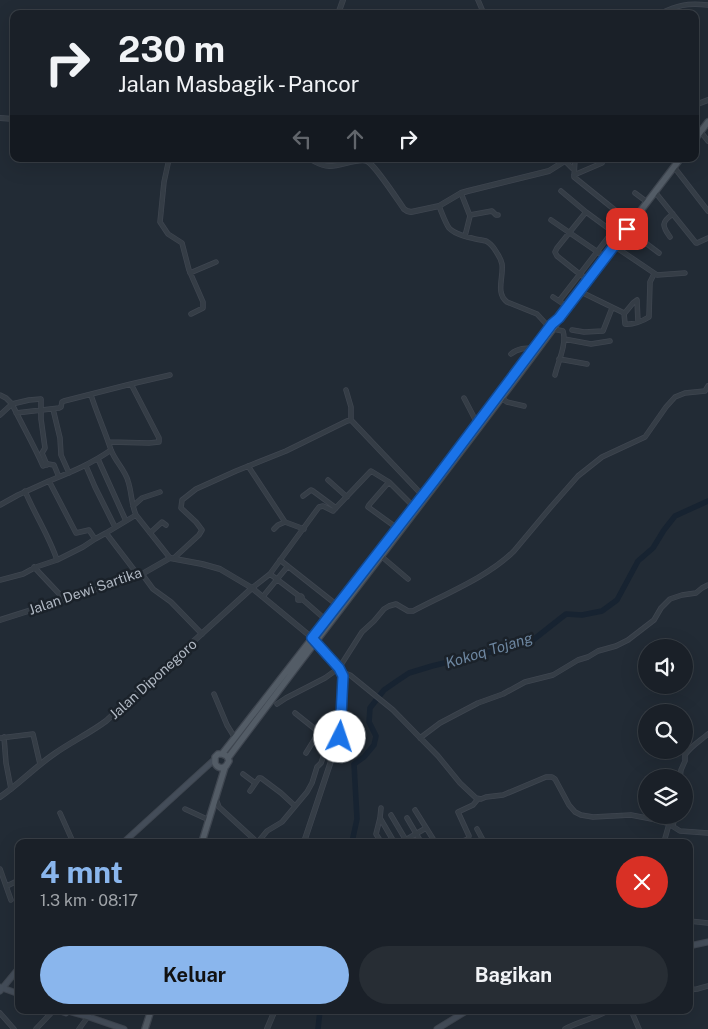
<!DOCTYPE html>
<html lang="id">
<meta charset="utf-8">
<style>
:root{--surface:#1a2028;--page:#272d34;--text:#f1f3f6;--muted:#9fa3a8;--line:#383e45;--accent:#8ab6ed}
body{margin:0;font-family:"Public Sans",sans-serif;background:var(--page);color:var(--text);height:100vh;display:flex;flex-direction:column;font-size:19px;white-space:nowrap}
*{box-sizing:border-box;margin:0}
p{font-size:16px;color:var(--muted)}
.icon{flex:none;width:28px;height:28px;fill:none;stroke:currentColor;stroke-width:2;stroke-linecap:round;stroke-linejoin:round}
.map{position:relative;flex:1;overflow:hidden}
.sheet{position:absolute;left:15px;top:839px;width:678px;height:175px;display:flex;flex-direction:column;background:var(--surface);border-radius:10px;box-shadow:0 5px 20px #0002,0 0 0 1px var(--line)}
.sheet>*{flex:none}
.hud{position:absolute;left:10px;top:10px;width:689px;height:152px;border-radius:10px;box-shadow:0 5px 20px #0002,0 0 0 1px var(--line);background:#1a2028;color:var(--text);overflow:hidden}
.tools{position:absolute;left:638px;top:639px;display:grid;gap:10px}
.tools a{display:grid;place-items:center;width:55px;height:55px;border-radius:50%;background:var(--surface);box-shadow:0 5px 20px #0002,0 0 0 1px var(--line);font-size:25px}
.pin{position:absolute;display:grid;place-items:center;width:42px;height:42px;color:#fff;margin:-21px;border-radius:10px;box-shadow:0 2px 8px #0006}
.me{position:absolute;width:55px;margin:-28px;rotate:4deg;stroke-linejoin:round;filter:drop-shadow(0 0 4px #0008)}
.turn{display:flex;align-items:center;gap:18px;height:105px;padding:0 25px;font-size:22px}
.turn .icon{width:65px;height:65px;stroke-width:2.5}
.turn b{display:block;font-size:35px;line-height:42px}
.lanes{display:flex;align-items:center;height:48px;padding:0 25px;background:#0003;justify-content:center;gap:25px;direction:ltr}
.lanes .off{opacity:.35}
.round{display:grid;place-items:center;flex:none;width:52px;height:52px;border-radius:26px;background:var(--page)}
.overview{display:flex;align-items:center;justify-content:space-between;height:85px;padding:0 25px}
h1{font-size:30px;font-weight:700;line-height:38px;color:var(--accent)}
.cta{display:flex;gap:10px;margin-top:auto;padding:10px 25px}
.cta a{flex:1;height:58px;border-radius:30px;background:var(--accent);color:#111;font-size:20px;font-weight:700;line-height:58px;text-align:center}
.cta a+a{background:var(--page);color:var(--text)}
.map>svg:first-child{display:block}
</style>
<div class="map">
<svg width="708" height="1029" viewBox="0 0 708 1029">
<rect width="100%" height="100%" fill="#222b35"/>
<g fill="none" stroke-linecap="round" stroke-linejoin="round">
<path stroke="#172331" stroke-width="5.5" d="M352,842L357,819L354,764L364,757L374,745L376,736L369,722L370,708L384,690L397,681L409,673L432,666L490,652L533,640L566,614L582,615L602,611L617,600L638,561L653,548L664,530L675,516L708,501
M318,1029L320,1010"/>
<defs>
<path id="minor" d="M478,0L484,14
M659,14C678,5 686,3 708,5
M701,132L708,141
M169,159L164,182L160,222L168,234L182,243L189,270L203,302V308L191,314
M575,159L574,177L631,223
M565,161L574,170
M369,162L372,159H379
M674,167L708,211
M574,175L602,163
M561,191L586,212L620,237
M655,192L696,243H697L708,238
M461,193L470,216L465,236
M635,193L647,202
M439,206C442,213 445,222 449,228C456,236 476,239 486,241C492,244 494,248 497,253C499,256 501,260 502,264C504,276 495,293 507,302L537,314L549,327
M586,212L557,248L555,252L557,256L577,272L580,274L613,231
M470,215L492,211L496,215H498
M551,220L605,257
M627,229L659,253
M670,237C662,226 661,222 673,214
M614,246L657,275L685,273
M190,273L216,262
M579,291L624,313L625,324C632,325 643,321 649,317L650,282L654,274
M553,297L568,307
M559,301L580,274L588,280
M624,314L633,303L637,300L638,322
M553,329L563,331C567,344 558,362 555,375
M572,330L584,332L603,331L612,308
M564,339L591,344L610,341
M511,354C518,348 526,348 534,348
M559,359L587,364
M346,390L351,407V420
M0,395L6,398L12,404L29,400L41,399V419L45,448L42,453L47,465
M91,395C97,414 105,431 111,450C115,461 125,470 128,481C132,493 131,504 136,515
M500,397L507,402L524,406
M464,398L477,423
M53,409L60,438L61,455L69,473
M16,413L59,408L61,407L62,402L64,401L131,384
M0,415L12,404C22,425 34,445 43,466L48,464L54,465L59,477
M351,420L425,498
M109,442L149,443L159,442V438L131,384L170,375
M98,459L126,521
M86,466L95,487L115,527
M248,466L285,522L278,525L274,529
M328,480L347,497
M49,481C71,472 91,464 111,450
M389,482L369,505L368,507L397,528
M303,496L311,490L313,491L336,508
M0,505L18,495L49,481L76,533L89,530L95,539L106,533L138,575
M133,506L142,498L160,492
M285,522L304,529
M106,533L136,515L170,558
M150,533L162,522L166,525
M381,556L408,579
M174,558L199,535L202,530L196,522L181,508L182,500L196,489L236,471L286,451L347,421L351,420
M57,560L83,547L95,539
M280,560L337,605
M34,567L64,599
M142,574L153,589L171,602L202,634
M270,574L319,507L323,506L333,511L371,471L389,482L414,507
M0,580L23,574L36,567L57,560C49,536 35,515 25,491
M252,588L270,574L299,596
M265,594L288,566
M299,596H301L302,597L301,600H298V598Z
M302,599L326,620
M342,672L350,675L393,710L438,756L460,783L476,798L481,799L486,797L503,795L546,777H552L555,779L569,805L575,812L581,815L593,817L631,815L657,820L669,824L680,831L708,833
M214,694L227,725L235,738
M277,704L286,698L325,678L339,668L362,632L374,621L384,609L389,606L396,604L408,611H413C445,594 488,577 514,551L550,508L578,476L602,457L645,437L666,407L675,397L685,393L705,391L708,386
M295,713L330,741
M4,737L6,763L11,789
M0,738L33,734L40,764
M420,738L440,723L478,703L503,694L525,682L553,675L578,660L588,657L598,651L616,646L628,640L654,620L661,608L670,599L682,595L696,593L702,588L708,585
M306,753L319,732
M243,774L255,783
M680,778L681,770L685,761V755C691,746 700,741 708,734
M250,791L259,778H261L281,793L295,806
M216,799L219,807L257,842
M381,808L380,818L376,834L381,842
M185,809L209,820
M415,810L435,842
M60,813L73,842
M391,815L407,842
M380,818L394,842
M407,818L421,842
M673,826L675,815
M477,829L484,842
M258,842L267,831L282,822L307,792L312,783L317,767L321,763L326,749L339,728
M402,842L426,828
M460,842L468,839L469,836L458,812L473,805L478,799
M664,842L669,824
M0,869L11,900
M7,886L19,880
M689,921L708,923
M689,990L697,989L708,986
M631,1010L639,1029
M0,1013L14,1029
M89,1017L93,1010
M36,1029L54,1010
M79,1029L87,1018
M565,1029C579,1021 595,1019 609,1010"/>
<path id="tertiary" d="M338,14L343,0
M695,105L708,100
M0,118L14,119
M310,159C316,162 322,166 329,166C339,167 359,157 367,161C375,165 397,199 404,209L407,211L411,212L439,206L461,193L468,191L549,171L568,159
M0,620L129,579L142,574L170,558L202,564L220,569L252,588L316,641L339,668L343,675L339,737L304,842
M0,797C19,784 35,767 54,754C71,742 90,733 106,721L252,588
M267,1029L275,1010"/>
<path id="secondary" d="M124,842L215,759
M689,946L708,942
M0,987L19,994
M0,991L19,968
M57,1010L66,1013
M64,1010L89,1017L124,1029
M437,1029L468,1010"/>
<path id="primary" d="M695,139L708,122
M483,415L503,388
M435,479L475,426
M222,754L227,756L229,761L226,766C222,769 217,768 215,763V757L218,754H222L233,740L407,516
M228,758C336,613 448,471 555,326L559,318L680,159
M202,842L225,767
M145,1029L151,1010"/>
</defs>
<use href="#minor" stroke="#3f4650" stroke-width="5.5"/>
<use href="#tertiary" stroke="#3f4650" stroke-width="6"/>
<use href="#secondary" stroke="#3f4650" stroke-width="7"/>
<use href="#primary" stroke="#3f4650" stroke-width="8"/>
<use href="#minor" stroke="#353d46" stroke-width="4"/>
<use href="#tertiary" stroke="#353d46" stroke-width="4.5"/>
<use href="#secondary" stroke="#444d59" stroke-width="5"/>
<use href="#primary" stroke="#535c66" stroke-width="5.5"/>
</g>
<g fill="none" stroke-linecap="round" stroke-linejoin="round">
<defs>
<path id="route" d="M340,737L343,676L339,668L312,638L434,481L552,324L559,318L627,229"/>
</defs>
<use href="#route" stroke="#114b97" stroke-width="12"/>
<use href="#route" stroke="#1a73e8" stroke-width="9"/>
</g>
<g text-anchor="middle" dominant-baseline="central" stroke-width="5" stroke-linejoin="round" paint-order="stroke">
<g font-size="14" fill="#b0b8c3" stroke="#1b222a">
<text transform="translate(85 591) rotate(-19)">Jalan Dewi Sartika</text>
<text transform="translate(153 679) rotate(-42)">Jalan Diponegoro</text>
</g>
<g font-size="15" font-style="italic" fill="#6c859f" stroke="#1b222a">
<text transform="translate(489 650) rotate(-17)">Kokoq Tojang</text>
</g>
</g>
</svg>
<div class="tools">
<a><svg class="icon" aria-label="sound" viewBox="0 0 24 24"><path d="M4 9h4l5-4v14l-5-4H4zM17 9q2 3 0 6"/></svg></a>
<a><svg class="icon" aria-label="search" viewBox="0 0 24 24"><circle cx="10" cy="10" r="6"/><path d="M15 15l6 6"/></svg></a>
<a><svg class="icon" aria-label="layers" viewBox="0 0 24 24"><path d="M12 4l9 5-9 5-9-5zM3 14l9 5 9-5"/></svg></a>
</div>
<div class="pin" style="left:627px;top:229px;background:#d93025"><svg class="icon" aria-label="arrive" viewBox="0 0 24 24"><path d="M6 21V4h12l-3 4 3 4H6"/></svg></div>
<svg class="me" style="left:340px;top:737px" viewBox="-20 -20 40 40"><circle r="19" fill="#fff"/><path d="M0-13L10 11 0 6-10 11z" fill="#1a73e8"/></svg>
<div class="hud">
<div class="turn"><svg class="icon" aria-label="right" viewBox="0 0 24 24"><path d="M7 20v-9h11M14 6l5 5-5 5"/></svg><div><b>230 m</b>Jalan Masbagik - Pancor</div></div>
<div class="lanes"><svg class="icon off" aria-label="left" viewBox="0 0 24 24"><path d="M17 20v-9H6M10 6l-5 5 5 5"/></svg><svg class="icon off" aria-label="ahead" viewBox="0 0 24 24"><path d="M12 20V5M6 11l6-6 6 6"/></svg><svg class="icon" aria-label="right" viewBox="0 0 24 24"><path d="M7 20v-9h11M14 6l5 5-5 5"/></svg></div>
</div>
<section class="sheet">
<div class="overview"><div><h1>4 mnt</h1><p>1.3 km · 08:17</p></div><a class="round" style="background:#d93025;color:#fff"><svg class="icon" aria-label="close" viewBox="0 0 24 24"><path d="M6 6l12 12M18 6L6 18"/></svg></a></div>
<div class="cta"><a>Keluar</a><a>Bagikan</a></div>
</section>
</div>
